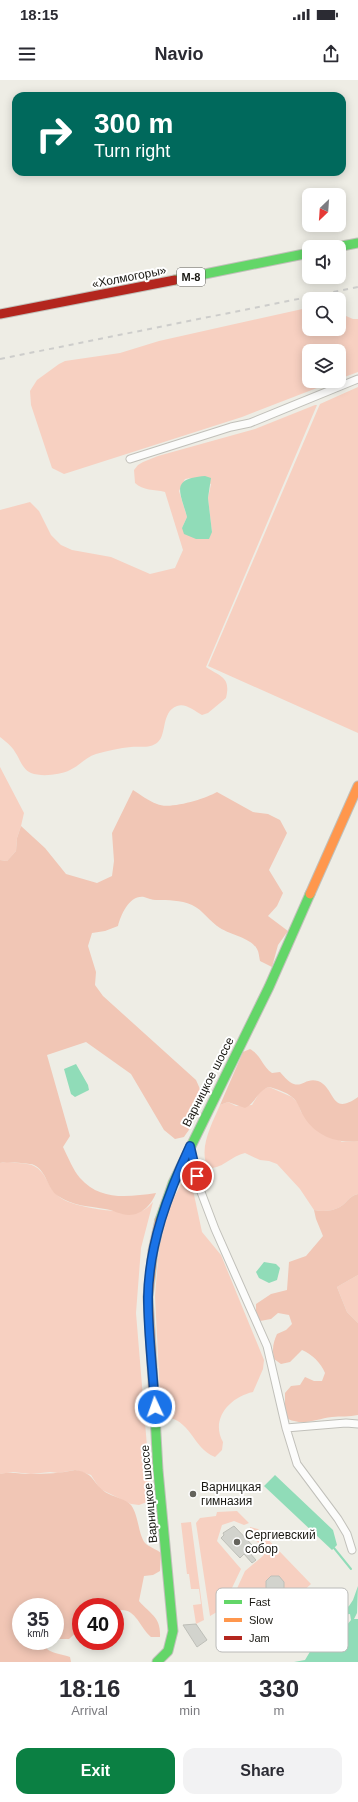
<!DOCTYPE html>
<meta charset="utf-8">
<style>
:root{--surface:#fff;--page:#f2f2f3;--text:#2b2b33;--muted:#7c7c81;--accent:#0b8043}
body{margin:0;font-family:Arial,sans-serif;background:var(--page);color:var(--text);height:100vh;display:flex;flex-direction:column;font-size:15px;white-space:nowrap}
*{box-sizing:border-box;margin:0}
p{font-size:13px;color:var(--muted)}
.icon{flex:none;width:22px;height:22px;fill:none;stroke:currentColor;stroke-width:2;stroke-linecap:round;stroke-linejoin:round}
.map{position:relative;height:1582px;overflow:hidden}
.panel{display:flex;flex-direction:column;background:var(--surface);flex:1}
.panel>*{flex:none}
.top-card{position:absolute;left:12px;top:12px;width:334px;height:84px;border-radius:12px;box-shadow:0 2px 10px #0003;background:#00695c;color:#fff;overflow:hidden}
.needle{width:26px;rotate:205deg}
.buttons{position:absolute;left:302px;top:108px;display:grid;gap:8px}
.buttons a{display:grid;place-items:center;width:44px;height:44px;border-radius:8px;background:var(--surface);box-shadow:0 2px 10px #0003;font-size:20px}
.speed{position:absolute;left:12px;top:1518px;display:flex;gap:8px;font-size:20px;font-weight:700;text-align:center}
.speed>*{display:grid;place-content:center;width:52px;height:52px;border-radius:50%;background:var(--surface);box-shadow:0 2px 10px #0003;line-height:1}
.speed small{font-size:10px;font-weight:400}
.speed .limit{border:6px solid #d22;background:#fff;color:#111}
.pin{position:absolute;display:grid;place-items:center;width:34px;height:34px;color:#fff;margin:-17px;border:2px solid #fff;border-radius:50%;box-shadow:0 1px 4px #0007}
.me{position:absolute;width:44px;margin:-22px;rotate:357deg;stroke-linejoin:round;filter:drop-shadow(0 0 3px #0008)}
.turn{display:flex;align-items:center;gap:14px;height:84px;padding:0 16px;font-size:18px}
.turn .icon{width:52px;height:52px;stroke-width:2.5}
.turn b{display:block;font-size:28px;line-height:34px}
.eta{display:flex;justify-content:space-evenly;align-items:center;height:68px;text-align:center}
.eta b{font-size:24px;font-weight:700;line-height:28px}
.cta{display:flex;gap:8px;margin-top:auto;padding:8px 16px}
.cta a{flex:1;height:46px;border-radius:12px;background:var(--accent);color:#fff;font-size:16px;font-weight:700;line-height:46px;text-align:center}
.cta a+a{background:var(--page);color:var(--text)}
.status{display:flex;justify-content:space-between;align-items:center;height:28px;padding:0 20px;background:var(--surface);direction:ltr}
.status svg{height:11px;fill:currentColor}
header{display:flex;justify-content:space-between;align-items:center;height:52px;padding:0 16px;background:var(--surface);font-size:18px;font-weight:700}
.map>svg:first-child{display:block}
</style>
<div class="status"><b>18:15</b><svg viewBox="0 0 49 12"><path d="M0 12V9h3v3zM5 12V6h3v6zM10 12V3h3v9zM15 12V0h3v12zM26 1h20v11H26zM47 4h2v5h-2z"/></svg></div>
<header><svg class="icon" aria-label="menu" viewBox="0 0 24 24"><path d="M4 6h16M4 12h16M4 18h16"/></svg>Navio<svg class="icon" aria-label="share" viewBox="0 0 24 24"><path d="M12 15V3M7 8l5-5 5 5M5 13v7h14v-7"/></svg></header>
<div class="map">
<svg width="358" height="1582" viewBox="0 0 358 1582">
<rect width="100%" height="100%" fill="#eeede5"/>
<path fill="#f7d0c1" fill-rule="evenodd" d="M307,228H309V249H339V233L353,239H358V292L339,299V271H309V301H335L242,337L64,394L52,388L31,325L30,311L37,300L59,284L65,281L120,273L159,261Z
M358,307V653L208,586L320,324Z
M315,325H317L206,587C221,597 231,597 226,618L208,633L202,635C194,631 186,623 177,626C161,632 167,654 158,662C150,669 140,666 131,667C120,668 107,671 96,674C86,677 79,686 70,690C60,695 41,697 31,693C22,689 20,679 15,672C12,666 5,661 0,657V430L30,422L39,431L51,455L61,465L72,470L111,477L150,494L175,488L183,470L165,412C154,409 143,411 135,403L134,390L138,385L143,382L158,376L255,349ZM191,398L211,404L208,418L212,452L182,448L187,437L179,411L185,399Z
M0,687L24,733L21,746L17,758L16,771L7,781L0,780Z
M269,1007L292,1017L298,1023L301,1032L342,1062L358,1061V1114C351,1116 350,1118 345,1123C337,1131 325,1132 314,1130L300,1109L277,1084L269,1081L260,1080L245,1073C231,1076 223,1089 208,1088C198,1068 212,1044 220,1025L228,1022L236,1026L252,1025L261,1010Z
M7,1082C14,1083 29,1083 34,1086C46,1092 47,1105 56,1114C67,1128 124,1134 141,1131C146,1130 150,1125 153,1122L141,1168L136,1233L151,1415L147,1422L139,1425L131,1424L100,1409L91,1395L75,1390L58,1393L50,1392L31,1394L13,1392L0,1394V1083Z
M181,1104H186L193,1110L202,1152L221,1175L264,1280L263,1289L253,1312C230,1317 210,1339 223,1362L222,1370L215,1377C191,1367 192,1338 161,1336L155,1216L159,1167L169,1127Z
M358,1195V1243L347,1232L337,1207Z
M237,1431L249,1443L244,1445L234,1441L222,1445L217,1461L241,1489L222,1529L210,1536L196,1443L200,1438L216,1436L217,1432Z
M191,1442L204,1540L196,1544L193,1525L201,1524L199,1509H191L189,1494H187L181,1443Z
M250,1447L258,1449L311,1504L290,1523L257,1522L229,1526L245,1491L264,1475L260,1472L263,1468L250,1454Z"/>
<path fill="#f1c6b5" d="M133,710C140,714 148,721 157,724C169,730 205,719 217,712L253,732L268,734L280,740L287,753L269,790L283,813L277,826L268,836L288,851L278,865L272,887L260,881C259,877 259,872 257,869C251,858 231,855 220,848C210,842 203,830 192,825C180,820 169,820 156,820C152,820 148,818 144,817C129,815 121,835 118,846L105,851L92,853L88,866L96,892L95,905L103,916L196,1000C198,1004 200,1009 201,1013C203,1026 192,1047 184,1057L175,1059L164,1050L131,994L86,962L47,975L70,1056L63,1067C68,1077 73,1090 80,1098C100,1121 128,1117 156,1113C152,1124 142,1135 129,1135C121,1135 113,1130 105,1129C88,1126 73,1126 58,1116C47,1109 47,1091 34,1085C29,1083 5,1082 0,1083V780L7,781L16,771L17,758L21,746L45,768L66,794L97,803L112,796L114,781L112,753Z
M250,969C261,975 262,986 272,993L280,992C300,1017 302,996 318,1001C336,1008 330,1037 358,1017V1061C336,1064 314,1055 303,1035C299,1029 298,1021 292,1017C286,1012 277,1009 269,1007C257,1011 256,1023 245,1028L228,1022L220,1025L243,972Z
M358,1114V1195L337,1207L347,1232L358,1243V1335C349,1337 341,1336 332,1337C316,1339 304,1346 288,1339L285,1331V1313L291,1306L300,1305L305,1297L314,1301H322L325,1293C321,1283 312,1274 302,1270L290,1282L281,1284L274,1279C272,1269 273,1263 277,1254L286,1250L292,1244L289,1235L278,1233L271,1239L260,1241L256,1233V1224L271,1214L287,1210L289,1182L306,1176L323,1156L316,1139L314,1130C325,1132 337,1131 345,1123C350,1118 351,1116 358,1114Z
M75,1390C97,1393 92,1406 109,1414C115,1417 127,1420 131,1425C139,1436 138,1454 145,1463C149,1467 156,1469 161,1473L160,1491L153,1495L144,1496L139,1521C151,1535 161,1537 160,1557H151C138,1545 135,1525 115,1531V1527H81V1548L69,1559H55V1527H21V1561H50L47,1569C54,1574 62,1574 70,1577L71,1582H0V1394C11,1391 20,1394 31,1394C46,1394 61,1393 75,1390Z"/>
<path fill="#90dcb8" d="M205,396L211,398L208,418L212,452L209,459H196L184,454L182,448L187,437C180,411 170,399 205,396Z
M76,984L88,1005L89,1010L75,1017L71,1014L64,989Z
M264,1182L276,1184L280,1188L277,1200L269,1203L259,1198L256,1192Z
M275,1395L333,1450L337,1465L332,1470L264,1406Z
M358,1506L357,1533L354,1539H358V1582H294L305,1580L314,1565C330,1560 340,1554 351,1540L350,1534L340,1535L316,1553L312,1552L349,1526L353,1520Z"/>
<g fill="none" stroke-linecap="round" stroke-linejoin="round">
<path stroke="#90dcb8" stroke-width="2" d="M334,1468L351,1489"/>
</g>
<path fill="#d2d3cd" stroke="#bebfb8" d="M234,1446L253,1466L248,1471L256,1480L252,1483L244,1474L240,1478L221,1458L224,1455L223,1453Z
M271,1496H279L284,1502V1509L289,1514L283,1519L279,1514H271L266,1509V1501Z
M196,1544L207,1560L197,1567L183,1545Z"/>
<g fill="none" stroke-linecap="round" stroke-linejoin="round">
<defs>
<path id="street" d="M130,379L231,347L250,343L358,299
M190,1066L201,1112L215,1149L267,1266L286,1348L297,1384L338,1439L347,1454L352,1470
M286,1348L346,1343L358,1344"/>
<path id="fast" d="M337,167L358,163
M175,200L309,173
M160,1140L173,1103L269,907L310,814
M155,1336L158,1390L173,1551L168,1571L157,1582"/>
<path id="slow" d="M310,814L358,706
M155,1336L148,1217L153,1171L160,1140"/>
<path id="jam" d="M0,234L175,200"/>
</defs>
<use href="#street" stroke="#c1c0ba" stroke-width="9"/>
<use href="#fast" stroke="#c1c0ba" stroke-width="11"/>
<use href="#slow" stroke="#c1c0ba" stroke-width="11"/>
<use href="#jam" stroke="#c1c0ba" stroke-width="11"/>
<use href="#street" stroke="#fcfcfb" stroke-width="7"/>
<use href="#fast" stroke="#63d668" stroke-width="9"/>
<use href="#slow" stroke="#ff974d" stroke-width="9"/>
<use href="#jam" stroke="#b3261e" stroke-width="9"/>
<path stroke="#cdcdcb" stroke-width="2" stroke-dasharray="5 5" stroke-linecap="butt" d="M0,279L358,207"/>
</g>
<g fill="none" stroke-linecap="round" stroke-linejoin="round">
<defs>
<path id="route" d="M155,1327C153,1291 148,1254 148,1217C149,1164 168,1114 190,1066L197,1096"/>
</defs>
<use href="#route" stroke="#114b97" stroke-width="10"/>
<use href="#route" stroke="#1a73e8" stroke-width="7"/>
</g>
<g fill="#64635c" stroke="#fff" stroke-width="1.5">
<circle cx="193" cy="1414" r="4"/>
<circle cx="237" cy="1462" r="4"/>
</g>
<g text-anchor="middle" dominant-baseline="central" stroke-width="4" stroke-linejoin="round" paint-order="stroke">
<rect fill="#fff" stroke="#5e5d59" stroke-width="1" x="177" y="188" width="28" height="18" rx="3"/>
<g font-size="11" font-weight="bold" fill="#191812">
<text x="191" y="197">М-8</text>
</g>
<g font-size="12" fill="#191812" stroke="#fff">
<text transform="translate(129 197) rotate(-11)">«Холмогоры»</text>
<text transform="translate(208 1002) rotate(-63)">Варницкое шоссе</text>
<text transform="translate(149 1414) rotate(-95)">Варницкое шоссе</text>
</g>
<g font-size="12" fill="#191812" stroke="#fff" text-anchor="start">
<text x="201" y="1407">Варницкая<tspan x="201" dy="14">гимназия</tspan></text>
<text x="245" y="1455">Сергиевский<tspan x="245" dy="14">собор</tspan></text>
</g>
</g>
<rect x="216" y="1508" width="132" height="64" rx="6" fill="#fff" stroke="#babab8" stroke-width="1"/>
<rect x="224" y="1520" width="18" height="4" fill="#63d668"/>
<rect x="224" y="1538" width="18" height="4" fill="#ff974d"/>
<rect x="224" y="1556" width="18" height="4" fill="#b3261e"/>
<g font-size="11" fill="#191812">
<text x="249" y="1526">Fast</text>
<text x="249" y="1544">Slow</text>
<text x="249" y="1562">Jam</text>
</g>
</svg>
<div class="buttons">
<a><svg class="needle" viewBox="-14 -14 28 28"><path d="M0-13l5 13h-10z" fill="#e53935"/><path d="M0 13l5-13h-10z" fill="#7c7c81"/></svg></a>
<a><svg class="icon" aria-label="sound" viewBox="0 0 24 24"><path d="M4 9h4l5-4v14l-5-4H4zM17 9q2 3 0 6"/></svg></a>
<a><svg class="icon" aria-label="search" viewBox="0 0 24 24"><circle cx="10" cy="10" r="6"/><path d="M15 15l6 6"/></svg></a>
<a><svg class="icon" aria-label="layers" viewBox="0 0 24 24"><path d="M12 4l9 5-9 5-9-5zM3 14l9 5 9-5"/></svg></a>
</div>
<div class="speed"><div>35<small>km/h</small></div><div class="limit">40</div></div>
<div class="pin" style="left:197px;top:1096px;background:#d93025"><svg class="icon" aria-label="arrive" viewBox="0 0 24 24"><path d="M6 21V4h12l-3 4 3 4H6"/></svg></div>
<svg class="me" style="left:155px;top:1327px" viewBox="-20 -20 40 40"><circle r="17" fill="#1a73e8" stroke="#fff" stroke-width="3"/><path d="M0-11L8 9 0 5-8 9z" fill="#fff"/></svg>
<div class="top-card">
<div class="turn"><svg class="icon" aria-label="right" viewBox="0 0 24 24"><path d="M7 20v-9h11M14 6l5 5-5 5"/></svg><div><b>300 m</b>Turn right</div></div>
</div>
</div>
<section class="panel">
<div class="eta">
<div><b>18:16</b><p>Arrival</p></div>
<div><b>1</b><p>min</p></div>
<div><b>330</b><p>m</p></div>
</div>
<div class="cta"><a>Exit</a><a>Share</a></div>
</section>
